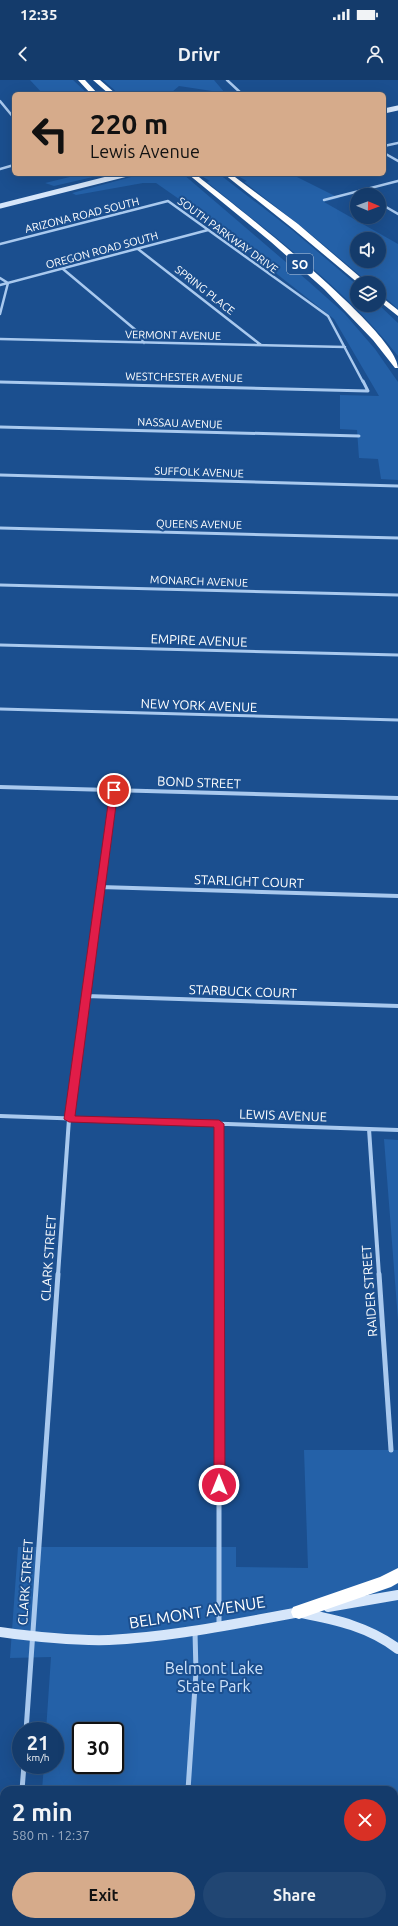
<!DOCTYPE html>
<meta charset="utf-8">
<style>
:root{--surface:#143b6b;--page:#214673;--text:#f1f3f6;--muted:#9dadc1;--line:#33557e;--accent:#d6ab8b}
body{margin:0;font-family:Ubuntu,sans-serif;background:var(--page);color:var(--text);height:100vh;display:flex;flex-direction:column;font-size:15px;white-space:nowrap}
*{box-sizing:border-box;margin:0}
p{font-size:13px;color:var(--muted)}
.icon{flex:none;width:22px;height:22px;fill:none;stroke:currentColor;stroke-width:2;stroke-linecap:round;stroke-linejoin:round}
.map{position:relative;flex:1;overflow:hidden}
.side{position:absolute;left:0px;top:1706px;width:398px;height:140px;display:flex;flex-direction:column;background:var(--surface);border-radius:12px 12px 0 0;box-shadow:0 4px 16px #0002,0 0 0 1px var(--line)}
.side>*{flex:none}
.banner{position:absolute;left:12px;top:12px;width:374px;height:84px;border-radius:6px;box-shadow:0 4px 16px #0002,0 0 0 1px var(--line);background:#d6ab8b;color:#111;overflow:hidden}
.needle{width:26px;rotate:91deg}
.fabs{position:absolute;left:350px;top:108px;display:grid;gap:8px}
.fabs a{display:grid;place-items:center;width:36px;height:36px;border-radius:50%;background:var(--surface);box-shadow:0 4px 16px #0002,0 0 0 1px var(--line);font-size:20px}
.speed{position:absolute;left:12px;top:1642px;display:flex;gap:8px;font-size:20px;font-weight:700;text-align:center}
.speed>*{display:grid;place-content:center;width:52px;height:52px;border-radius:50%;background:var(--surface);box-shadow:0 4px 16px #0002,0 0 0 1px var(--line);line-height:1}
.speed small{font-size:10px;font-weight:400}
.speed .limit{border:2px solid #111;border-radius:6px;background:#fff;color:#111}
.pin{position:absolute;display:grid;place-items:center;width:34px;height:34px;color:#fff;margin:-17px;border:2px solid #fff;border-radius:50%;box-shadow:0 1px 4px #0007}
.me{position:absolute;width:44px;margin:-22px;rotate:0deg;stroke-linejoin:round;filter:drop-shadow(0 0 3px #0008)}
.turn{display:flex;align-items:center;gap:14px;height:84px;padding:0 12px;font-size:18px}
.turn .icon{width:52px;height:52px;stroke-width:2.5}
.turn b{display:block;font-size:28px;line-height:34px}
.round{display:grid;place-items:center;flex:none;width:42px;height:42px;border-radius:21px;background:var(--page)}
.headline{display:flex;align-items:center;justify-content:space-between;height:68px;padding:0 12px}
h1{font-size:24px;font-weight:700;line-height:30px}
.primary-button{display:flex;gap:8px;margin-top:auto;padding:8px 12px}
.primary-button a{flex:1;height:46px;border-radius:24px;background:var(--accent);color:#111;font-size:16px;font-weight:700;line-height:46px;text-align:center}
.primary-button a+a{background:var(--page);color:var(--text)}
.status{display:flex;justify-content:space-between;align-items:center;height:28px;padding:0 20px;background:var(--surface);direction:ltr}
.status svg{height:11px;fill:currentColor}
header{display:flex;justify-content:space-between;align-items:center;height:52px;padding:0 12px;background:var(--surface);font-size:18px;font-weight:700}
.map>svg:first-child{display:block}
</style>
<div class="status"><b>12:35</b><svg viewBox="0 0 49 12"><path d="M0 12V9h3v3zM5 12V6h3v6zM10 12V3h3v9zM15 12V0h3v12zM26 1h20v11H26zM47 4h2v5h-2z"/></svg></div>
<header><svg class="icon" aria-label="back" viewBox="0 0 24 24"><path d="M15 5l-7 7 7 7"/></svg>Drivr<svg class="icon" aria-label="person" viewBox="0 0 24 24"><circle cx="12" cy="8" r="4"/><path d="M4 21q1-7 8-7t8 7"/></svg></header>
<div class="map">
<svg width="398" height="1846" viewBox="0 0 398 1846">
<rect width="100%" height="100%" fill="#1b4f8f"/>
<path fill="#2461a8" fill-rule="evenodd" d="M30,0H73L88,14H43Z
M103,0H214L225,13L179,6L172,12L173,14H119Z
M82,94H106L54,106L45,103Z
M142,94H183L308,201L344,233L375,269L398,302V400L381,399L378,379L359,378L357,350L340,349V315L379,316L334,239L202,135L156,103H143L76,115L72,113Z
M198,94H219L292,150L357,205V225H379L398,243V276C345,208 273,156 207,102L210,101Z
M234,94H291L339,118L324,122L398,164V229L379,212V203H369L307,151L244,102L247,101ZM357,159H379V181H357Z
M384,1059L398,1060V1240Z
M304,1370H398V1846H34V1842H394V1710H42L44,1685H55V1651H46L51,1577L10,1578L18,1467H236V1487L308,1488ZM81,1651H115V1685H81Z"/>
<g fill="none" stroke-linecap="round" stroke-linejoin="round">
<path stroke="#a9c9ee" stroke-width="2.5" d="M227,0L242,14
M0,21L14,38
M384,66L398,63
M384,73L398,81
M0,89L14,85
M324,120L398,101
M379,123L398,134
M0,164L168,121L328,236L363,302
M138,169L261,265
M63,189L138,252L144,263
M0,198L8,203L0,234
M0,205L208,150
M0,259L345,267"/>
<path stroke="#a9c9ee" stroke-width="3" d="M0,302L368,311L363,301
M0,347L359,356
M0,395L398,406
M0,448L398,458
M0,505L398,515
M0,565L398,575
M0,629L398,640"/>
<path stroke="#a9c9ee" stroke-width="4" d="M0,707L398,718
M100,807L398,816
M86,916L398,926
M0,1036L398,1050
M219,1044V1195
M369,1049L379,1195
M58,1195L69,1039L114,710"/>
<path stroke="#a9c9ee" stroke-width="5" d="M219,1194V1545
M379,1194L391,1370
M26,1651L58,1194
M22,1710L24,1685
M188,1710L196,1592L195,1552
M12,1842V1846
M225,1842L227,1846"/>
<path stroke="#d6e6fa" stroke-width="5" d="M384,31L398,28
M0,126L127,94"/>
<path stroke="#d6e6fa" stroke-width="10" d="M328,1527L398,1515
M302,1533C337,1540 369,1547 398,1569
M0,1552C36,1557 72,1561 109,1560C174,1557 237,1543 301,1532"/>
<path fill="#fff" fill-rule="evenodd" d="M78,0H85L98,14H91Z
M93,0H100L116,14H109Z
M188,94H195C230,121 398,252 398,288H395L373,260L324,209L271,162Z
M224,94H231L298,144L367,203H358L292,148Z
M379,215L398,230V236L379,221Z
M398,1488V1503L391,1507L299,1539L293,1537L291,1532L293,1527L380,1497Z"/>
</g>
<path fill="#e11d48" stroke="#92132f" d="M114,707L118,710L75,1036L219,1040L224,1044L225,1405L223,1408L219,1410L215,1408L214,1405V1047L69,1042L64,1039L110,710Z"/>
<g text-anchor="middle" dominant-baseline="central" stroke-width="4" stroke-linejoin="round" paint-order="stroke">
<g font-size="11" fill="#fff" stroke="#1b4f8f">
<text transform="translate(82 135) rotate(-14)">ARIZONA ROAD SOUTH</text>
<text transform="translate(228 155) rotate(36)">SOUTH PARKWAY DRIVE</text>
<text transform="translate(102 170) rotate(-15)">OREGON ROAD SOUTH</text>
<text transform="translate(205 210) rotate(38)">SPRING PLACE</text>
<text transform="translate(173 255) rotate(1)">VERMONT AVENUE</text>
<text transform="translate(184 297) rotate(1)">WESTCHESTER AVENUE</text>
<text transform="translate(180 343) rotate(2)">NASSAU AVENUE</text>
<text transform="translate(199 392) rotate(2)">SUFFOLK AVENUE</text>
<text transform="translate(199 444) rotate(1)">QUEENS AVENUE</text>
<text transform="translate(199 501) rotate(2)">MONARCH AVENUE</text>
</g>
<rect fill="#1b4f8f" stroke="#bbcadd" stroke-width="1" x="287" y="174" width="26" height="20" rx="3"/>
<g font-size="12" font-weight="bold" fill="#fff">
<text x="300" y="184">SO</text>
</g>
<g font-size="13" fill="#fff" stroke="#1b4f8f">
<text transform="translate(199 560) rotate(2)">EMPIRE AVENUE</text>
<text transform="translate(199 625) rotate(2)">NEW YORK AVENUE</text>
<text transform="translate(199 702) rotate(2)">BOND STREET</text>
<text transform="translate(249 801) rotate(2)">STARLIGHT COURT</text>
<text transform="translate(243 911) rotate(2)">STARBUCK COURT</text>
<text transform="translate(283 1035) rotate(2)">LEWIS AVENUE</text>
<text transform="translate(48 1178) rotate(-86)">CLARK STREET</text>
<text transform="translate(369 1211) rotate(-94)">RAIDER STREET</text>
<text transform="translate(25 1502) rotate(-86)">CLARK STREET</text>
</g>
<g font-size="16" fill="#fff" stroke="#1b4f8f">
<text transform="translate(197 1532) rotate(-9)">BELMONT AVENUE</text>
</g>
<g font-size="16" fill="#cfe3fa" stroke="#1b4f8f">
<text x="214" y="1588">Belmont Lake<tspan x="214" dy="18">State Park</tspan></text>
</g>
</g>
</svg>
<div class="fabs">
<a><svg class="needle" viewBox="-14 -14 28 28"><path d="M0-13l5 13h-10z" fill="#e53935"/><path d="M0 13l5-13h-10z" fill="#9dadc1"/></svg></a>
<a><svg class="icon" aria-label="sound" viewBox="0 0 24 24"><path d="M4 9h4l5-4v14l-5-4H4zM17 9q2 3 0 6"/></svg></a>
<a><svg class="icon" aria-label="layers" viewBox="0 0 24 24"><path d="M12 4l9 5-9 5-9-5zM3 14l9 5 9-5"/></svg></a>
</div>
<div class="speed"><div>21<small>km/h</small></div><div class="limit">30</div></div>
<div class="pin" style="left:114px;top:710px;background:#d93025"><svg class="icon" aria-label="arrive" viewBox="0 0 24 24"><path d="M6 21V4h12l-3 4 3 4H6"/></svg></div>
<svg class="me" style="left:219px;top:1405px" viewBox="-20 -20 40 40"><circle r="17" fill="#e11d48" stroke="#fff" stroke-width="3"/><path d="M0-11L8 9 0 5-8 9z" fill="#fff"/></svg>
<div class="banner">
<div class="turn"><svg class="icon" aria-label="left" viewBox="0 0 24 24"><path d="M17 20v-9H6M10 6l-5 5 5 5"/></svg><div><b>220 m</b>Lewis Avenue</div></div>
</div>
<section class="side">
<div class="headline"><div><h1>2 min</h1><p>580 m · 12:37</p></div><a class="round" style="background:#d93025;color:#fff"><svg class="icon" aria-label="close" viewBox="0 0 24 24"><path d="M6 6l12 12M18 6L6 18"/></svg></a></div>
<div class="primary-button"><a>Exit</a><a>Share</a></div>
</section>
</div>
